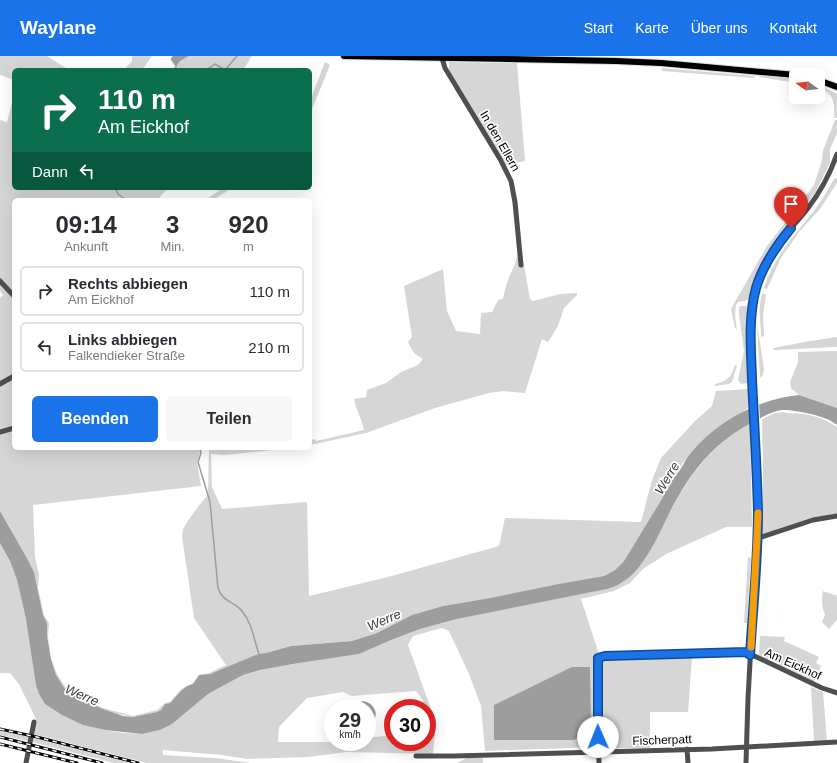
<!DOCTYPE html>
<html lang="de">
<meta charset="utf-8">
<style>
:root{--surface:#fff;--page:#f7f7f7;--text:#2b2b33;--muted:#7c7c81;--line:#e1e1e2;--accent:#1a73e8}
body{margin:0;font-family:Arial,sans-serif;background:var(--page);color:var(--text);height:100vh;display:flex;flex-direction:column;font-size:15px;white-space:nowrap}
*{box-sizing:border-box;margin:0}
p{font-size:13px;color:var(--muted)}
.icon{flex:none;width:22px;height:22px;fill:none;stroke:currentColor;stroke-width:2;stroke-linecap:round;stroke-linejoin:round}
.map{position:relative;flex:1;overflow:hidden}
.panel{position:absolute;left:12px;top:142px;width:300px;height:252px;display:flex;flex-direction:column;background:var(--surface);border-radius:6px;box-shadow:0 4px 16px #0002}
.panel>*{flex:none}
.top-card{position:absolute;left:12px;top:12px;width:300px;height:122px;border-radius:6px;box-shadow:0 4px 16px #0002;background:#0b6e4f;color:#fff;overflow:hidden}
.needle{width:26px;rotate:284deg}
.fabs{position:absolute;left:789px;top:12px;display:grid;gap:8px}
.fabs a{display:grid;place-items:center;width:36px;height:36px;border-radius:6px;background:var(--surface);box-shadow:0 4px 16px #0002;font-size:20px}
.speed{position:absolute;left:324px;top:643px;display:flex;gap:8px;font-size:20px;font-weight:700;text-align:center}
.speed>*{display:grid;place-content:center;width:52px;height:52px;border-radius:50%;background:var(--surface);box-shadow:0 4px 16px #0002;line-height:1}
.speed small{font-size:10px;font-weight:400}
.speed .limit{border:6px solid #d22;background:#fff;color:#111}
.pin{position:absolute;display:grid;place-items:center;width:34px;height:34px;color:#fff;margin:-41px -17px;border-radius:50% 50% 50% 0;rotate:-45deg;box-shadow:0 0 4px #0007}
.pin .icon{rotate:45deg}
.me{position:absolute;width:44px;margin:-22px;rotate:359deg;stroke-linejoin:round;filter:drop-shadow(0 0 3px #0008)}
.turn{display:flex;align-items:center;gap:14px;height:84px;padding:0 20px;font-size:18px}
.turn .icon{width:52px;height:52px;stroke-width:2.5}
.turn b{display:block;font-size:28px;line-height:34px}
.then{display:flex;align-items:center;height:38px;padding:0 20px;background:#0003;gap:8px;font-size:15px}
.eta{display:flex;justify-content:space-evenly;align-items:center;height:68px;text-align:center}
.eta b{font-size:24px;font-weight:600;line-height:28px}
.button{display:flex;gap:8px;margin-top:auto;padding:8px 20px}
.button a{flex:1;height:46px;border-radius:6px;background:var(--accent);color:#fff;font-size:16px;font-weight:600;line-height:46px;text-align:center}
.button a+a{background:var(--page);color:var(--text)}
ul{padding:0;list-style:none}
li{display:flex;align-items:center;gap:12px;height:50px;margin:0 8px 6px;padding:0 12px;border:2px solid var(--line);border-radius:6px}
li div{flex:1}
li b{display:block;font-size:15px}
li em{font-style:normal}
header{display:flex;align-items:center;gap:24px;box-sizing:border-box;height:56px;padding:0 20px;background:var(--accent);color:#fff}
header strong{font-size:19px}
nav{display:flex;gap:22px;margin-inline-start:auto;font-size:14px}
.map>svg:first-child{display:block}
</style>
<header>
<strong>Waylane</strong>
<nav><a>Start</a><a>Karte</a><a>Über uns</a><a>Kontakt</a></nav>
</header>
<div class="map">
<svg width="837" height="707" viewBox="0 0 837 707">
<rect width="100%" height="100%" fill="#fff"/>
<path fill="#d6d6d6" fill-rule="evenodd" d="M0,0H47L69,14H14V24L0,19Z
M132,0H152L142,14H124L132,5Z
M189,0H252L243,14H173L180,5Z
M325,6L330,9L310,58V45Z
M449,6L517,7L525,105L506,109L512,123L522,198L530,243L533,245L560,238L577,237V239L564,252L558,270L548,286L542,283L525,337L503,335L489,337L435,352L366,377L310,389V384L315,383L316,385L364,374C362,363 356,354 354,343L366,341L367,334L386,327L401,316L418,309L423,303L414,297L408,286L412,281L404,230L443,213L447,255L456,275L480,278L481,257L492,256L498,244L503,243C504,237 506,230 508,224C512,214 517,206 518,196L510,128L502,109L446,16L449,13Z
M661,12L755,20L754,22L662,15Z
M761,18L796,23V27L759,21Z
M818,28L837,38V62H834C835,48 834,36 818,32Z
M14,39V132H168L157,144H14V392H199L200,396L197,406L201,430L33,449L35,501L39,519L38,532L44,559L49,567L48,580L51,603L57,618L66,632L72,637L103,652L133,660L157,654L165,647L170,646L181,633L193,627L199,619L209,617L226,609L194,562L183,487C182,483 182,478 183,474C186,466 202,445 208,439L209,392H292L224,399L211,398L212,431L222,453L307,446L309,540L388,521L499,490L505,462L641,466L652,424L661,402L695,365L712,350L716,335L748,333V352L714,375L697,390L682,408L670,430L663,438V441L624,505L615,514L604,520L558,528L490,542L443,550L412,559L377,577L352,585L291,590L266,597L258,598L210,618L199,619L193,628L187,630L182,634L170,647L165,648L161,654L157,656L133,661L112,657L72,638L65,633L56,619L51,603L47,580V567L43,559L34,516L28,504L0,455V242L3,239L0,235V64L7,66Z
M835,64H837V77L830,93V107L815,137L778,182L770,194L756,221L750,242L745,245L738,246L736,249L735,260L737,274L735,272L731,253L767,190L814,129L822,104L823,94Z
M837,122V127L820,153L799,176L781,202L767,233L764,232C774,200 796,178 816,152C823,143 828,133 834,123Z
M223,132H232L213,144L208,142Z
M763,237L766,239L763,259L764,280L762,281L761,280C761,265 757,251 763,237Z
M741,250H746L749,252C746,277 749,302 748,327L741,328L738,324L744,295L739,259V252Z
M757,267L764,313L763,319L760,322Z
M837,281V291L774,294L773,292L810,285Z
M837,295V352L799,339L791,332L790,326L798,306V296Z
M735,309L737,310L732,326L729,328L715,330V328C727,325 731,322 735,309Z
M783,356C789,358 795,357 802,358C815,359 826,364 837,371V458L818,461L762,480L763,415L762,363L775,357Z
M750,367L752,471H726L666,498L643,513L630,527L614,535L581,543L599,598L596,603L597,691L485,695L481,650L469,618L449,575L442,572L413,580L408,589L431,653L435,679L433,698L346,696L309,701L247,703L222,699L163,694V699L215,702L251,707H270H147L34,678L36,663L19,628L10,617H0V487L10,505L17,524L26,563L83,669L105,674L124,677L142,678L160,674L172,668L208,638L243,619L260,614L293,608L359,598L391,584L420,573L457,563L607,533L621,527L658,480L679,439L693,418L708,400L729,380ZM416,635L423,644V652H427V686H393V679L367,682V686H278L279,671L307,642L343,636L351,640Z
M748,501L751,502L747,567H744Z
M823,535L837,540V564L829,573L822,566L825,559C822,551 821,543 823,535Z
M760,580L785,581L784,585L819,601L816,607L821,610L814,626L759,599Z
M692,600L688,656H650V692H601L600,605L602,603Z
M811,631L823,636L827,685H814Z
M0,675L29,681L28,685L0,679Z
M33,682L130,707H114L32,686Z
M467,702H483V707H457Z"/>
<path fill="#9d9d9d" d="M173,0H189L180,5L176,11L171,4V2Z
M799,339L837,352V369C834,367 830,364 827,363C819,359 791,353 782,354C774,355 766,359 759,363C723,380 699,405 679,439C663,466 648,512 621,527C617,530 612,531 607,533L457,563L420,573L391,584L359,598L293,608L260,614L243,619L208,638L172,668L160,674L142,678L105,674L83,669L62,659L45,648L39,638L36,629L26,563L17,524L10,505L0,487V455L28,504L34,516L43,559L47,567V580L51,603L56,619L65,633L72,638L103,653L123,660L133,661L157,656L161,654L165,648L170,647L182,634L187,630L193,628L199,619L210,618L258,598L266,597L291,590L352,585L377,577L412,559L443,550L490,542L558,528L604,520L615,514L624,505L663,441V438L670,430L669,428C671,424 674,422 676,419C681,414 685,404 690,398C716,366 758,343 799,339Z
M572,611H590L591,672L574,684H494V649Z
M363,645C377,647 381,664 367,669V652H352L355,648Z"/>
<path fill="#fff" d="M759,346L760,365L750,369L749,350Z"/>
<g fill="none" stroke-linecap="round" stroke-linejoin="round">
<path stroke="#9d9d9d" stroke-width="1.5" d="M173,14L176,11
M206,14L215,8L225,14L237,0
M115,132L118,138L126,144
M200,392L201,397L198,406L210,446L218,532C223,547 233,544 242,555C252,567 254,584 259,598"/>
<defs>
<path id="major" d="M344,0L616,5L661,7L796,19
M818,24L837,31"/>
</defs>
<use href="#major" stroke="#dbdbdb" stroke-width="8"/>
<path stroke="#4f4f4f" stroke-width="5" d="M442,2L445,12L500,103L511,125L515,146L521,209
M0,225L14,240
M0,328L14,320
M0,376L14,372
M757,481H762L813,464L837,460
M687,693L688,707
M416,700H454L712,693L837,686
M26,707L34,666
M599,707L597,606L598,602L605,600L746,596L822,632L837,637
M746,707L748,642L757,481L758,455L750,276C751,247 757,219 773,195C784,179 797,166 808,152C821,135 830,118 837,98"/>
<use href="#major" stroke="#000" stroke-width="6"/>
<defs>
<path id="rail" d="M0,673L37,681L138,707
M0,681L102,707
M0,688L77,707"/>
</defs>
<use href="#rail" stroke="#000" stroke-width="3"/>
<use href="#rail" stroke="#fff" stroke-width="1.5" stroke-dasharray="4.5" stroke-linecap="butt"/>
</g>
<g fill="none" stroke-linecap="round" stroke-linejoin="round">
<defs>
<path id="route" d="M598,681V602L605,600L746,596L750,599C753,551 758,504 758,456C757,412 754,367 752,323C751,293 748,262 756,232C763,209 776,190 791,172"/>
</defs>
<use href="#route" stroke="#114b97" stroke-width="10"/>
<use href="#route" stroke="#1a73e8" stroke-width="7"/>
<path stroke="#f59e0b" stroke-width="7" d="M751,591L757,481L758,457"/>
</g>
<g text-anchor="middle" dominant-baseline="central" stroke-width="3.5" stroke-linejoin="round" paint-order="stroke">
<g font-size="12" fill="#000" stroke="#fff">
<text transform="translate(500 85) rotate(60)">In den Ellern</text>
<text transform="translate(793 608) rotate(24)">Am Eickhof</text>
<text transform="translate(662 684) rotate(-2)">Fischerpatt</text>
</g>
<g font-size="13" font-style="italic" fill="#3e3e3e" stroke="#fff">
<text transform="translate(667 422) rotate(-59)">Werre</text>
<text transform="translate(384 564) rotate(-23)">Werre</text>
<text transform="translate(82 639) rotate(23)">Werre</text>
</g>
</g>
</svg>
<div class="fabs">
<a><svg class="needle" viewBox="-14 -14 28 28"><path d="M0-13l5 13h-10z" fill="#e53935"/><path d="M0 13l5-13h-10z" fill="#7c7c81"/></svg></a>
</div>
<div class="speed"><div>29<small>km/h</small></div><div class="limit">30</div></div>
<div class="pin" style="left:791px;top:172px;background:#d93025"><svg class="icon" aria-label="arrive" viewBox="0 0 24 24"><path d="M6 21V4h12l-3 4 3 4H6"/></svg></div>
<svg class="me" style="left:598px;top:681px" viewBox="-20 -20 40 40"><circle r="19" fill="#fff"/><path d="M0-13L10 11 0 6-10 11z" fill="#1a73e8"/></svg>
<div class="top-card">
<div class="turn"><svg class="icon" aria-label="right" viewBox="0 0 24 24"><path d="M7 20v-9h11M14 6l5 5-5 5"/></svg><div><b>110 m</b>Am Eickhof</div></div>
<div class="then">Dann<svg class="icon" aria-label="left" viewBox="0 0 24 24"><path d="M17 20v-9H6M10 6l-5 5 5 5"/></svg></div>
</div>
<section class="panel">
<div class="eta">
<div><b>09:14</b><p>Ankunft</p></div>
<div><b>3</b><p>Min.</p></div>
<div><b>920</b><p>m</p></div>
</div>
<ul>
<li><svg class="icon" aria-label="right" viewBox="0 0 24 24"><path d="M7 20v-9h11M14 6l5 5-5 5"/></svg><div><b>Rechts abbiegen</b><p>Am Eickhof</p></div><em>110 m</em></li>
<li><svg class="icon" aria-label="left" viewBox="0 0 24 24"><path d="M17 20v-9H6M10 6l-5 5 5 5"/></svg><div><b>Links abbiegen</b><p>Falkendieker Straße</p></div><em>210 m</em></li>
</ul>
<div class="button"><a>Beenden</a><a>Teilen</a></div>
</section>
</div>
